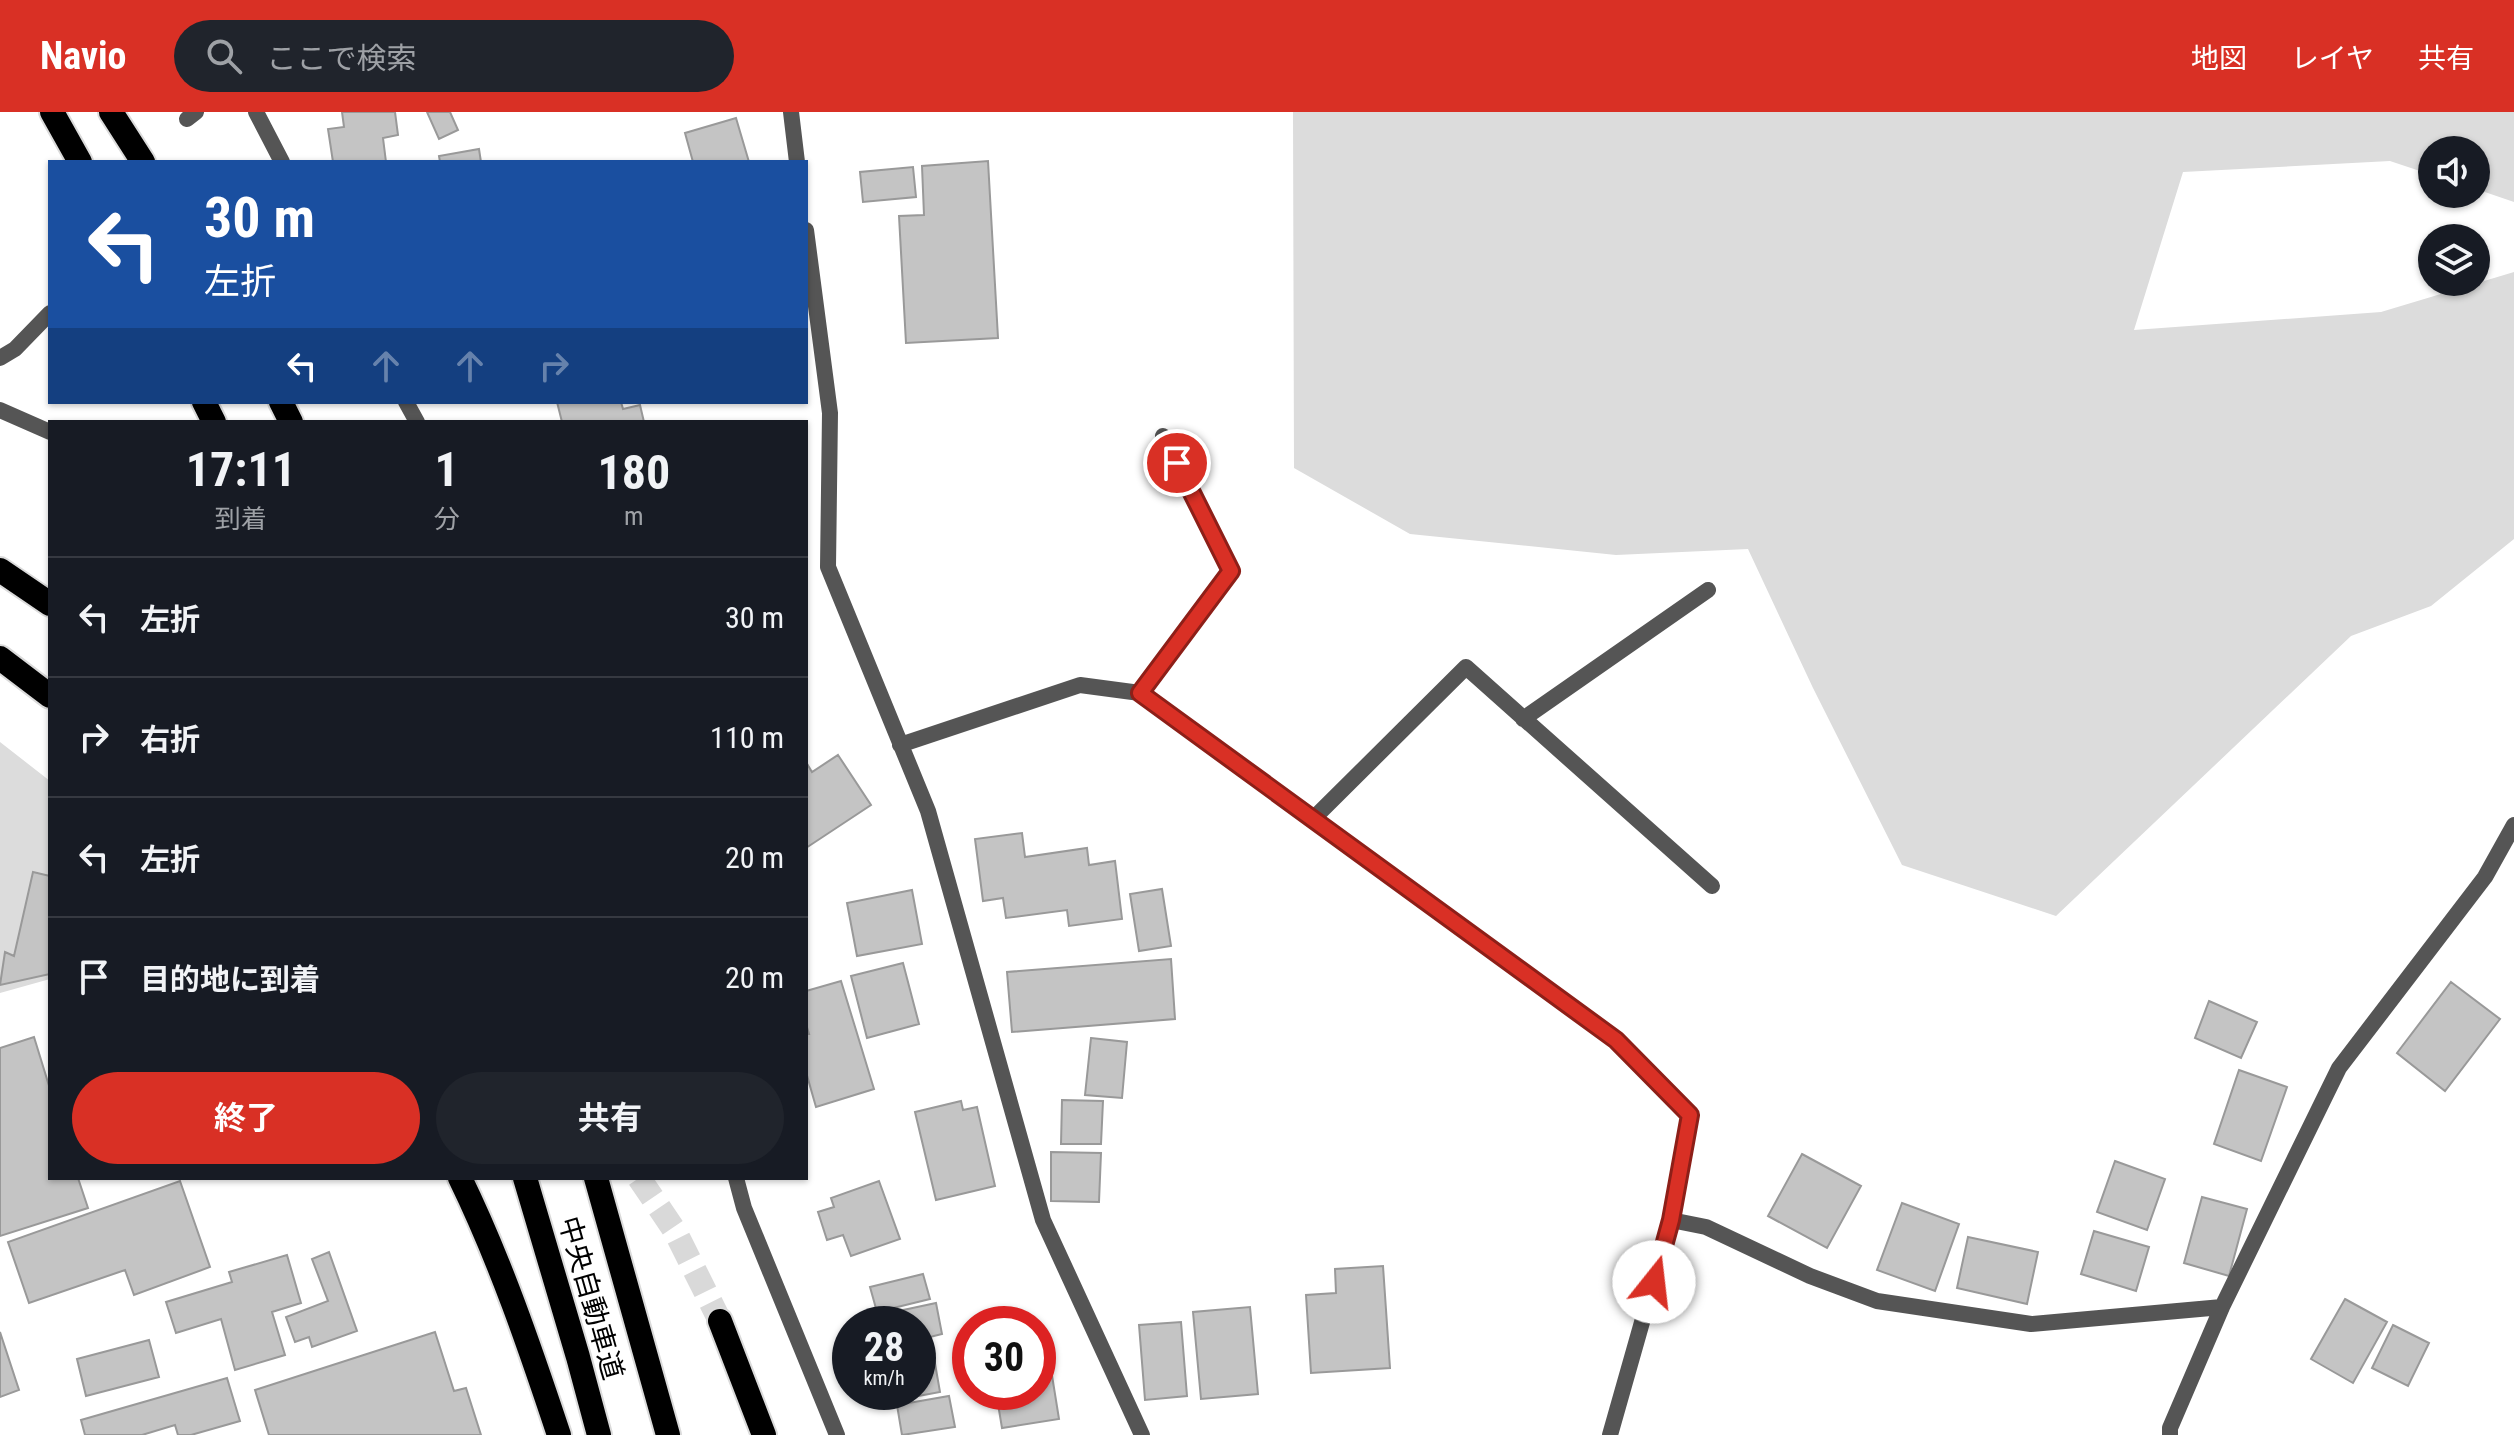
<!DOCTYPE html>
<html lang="ja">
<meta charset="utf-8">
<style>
:root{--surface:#171b24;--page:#20242c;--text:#f1f3f6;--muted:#9ea1a6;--line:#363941;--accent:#d93025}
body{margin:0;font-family:"Roboto Condensed","Noto Sans JP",sans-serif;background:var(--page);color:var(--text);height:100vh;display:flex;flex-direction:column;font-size:30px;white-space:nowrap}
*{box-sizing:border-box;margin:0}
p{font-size:26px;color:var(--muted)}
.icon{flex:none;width:44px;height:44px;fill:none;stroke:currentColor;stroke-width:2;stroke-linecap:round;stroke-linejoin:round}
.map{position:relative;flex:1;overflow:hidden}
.sheet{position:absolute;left:48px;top:308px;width:760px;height:760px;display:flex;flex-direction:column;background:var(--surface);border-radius:0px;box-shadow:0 2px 6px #0004}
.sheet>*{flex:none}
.hud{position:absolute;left:48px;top:48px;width:760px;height:244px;border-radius:0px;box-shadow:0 2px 6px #0004;background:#1a4fa0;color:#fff;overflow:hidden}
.controls{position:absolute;left:2418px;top:24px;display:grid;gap:16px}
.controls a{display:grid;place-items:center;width:72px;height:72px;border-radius:50%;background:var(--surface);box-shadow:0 2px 6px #0004;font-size:40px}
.speed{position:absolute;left:832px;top:1194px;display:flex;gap:16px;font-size:40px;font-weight:700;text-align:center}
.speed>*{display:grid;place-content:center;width:104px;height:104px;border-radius:50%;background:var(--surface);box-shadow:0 2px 6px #0004;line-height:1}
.speed small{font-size:20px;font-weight:400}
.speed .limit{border:12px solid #d22;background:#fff;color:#111}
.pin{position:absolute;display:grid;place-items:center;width:68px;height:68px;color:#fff;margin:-34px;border:4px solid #fff;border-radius:50%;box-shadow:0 2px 8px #0007}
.me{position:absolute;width:88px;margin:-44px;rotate:16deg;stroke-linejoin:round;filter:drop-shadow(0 0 6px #0008)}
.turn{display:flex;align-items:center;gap:28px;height:168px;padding:0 24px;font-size:36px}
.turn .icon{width:104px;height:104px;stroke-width:2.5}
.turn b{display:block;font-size:56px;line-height:68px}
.lanes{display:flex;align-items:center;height:76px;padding:0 24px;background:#0003;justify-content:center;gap:40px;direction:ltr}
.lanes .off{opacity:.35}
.eta{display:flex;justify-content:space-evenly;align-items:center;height:136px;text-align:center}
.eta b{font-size:48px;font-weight:700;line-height:56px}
.action{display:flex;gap:16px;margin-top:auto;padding:16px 24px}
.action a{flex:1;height:92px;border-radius:48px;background:var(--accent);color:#fff;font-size:32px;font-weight:700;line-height:92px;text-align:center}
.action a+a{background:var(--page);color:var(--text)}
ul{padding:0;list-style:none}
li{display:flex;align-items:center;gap:24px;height:120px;padding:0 24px;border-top:2px solid var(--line)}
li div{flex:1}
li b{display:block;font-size:30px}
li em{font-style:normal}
header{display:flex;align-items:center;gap:48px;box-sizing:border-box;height:112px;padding:0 40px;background:var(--accent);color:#fff}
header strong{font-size:38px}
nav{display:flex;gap:44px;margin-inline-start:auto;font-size:28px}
.search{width:560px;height:72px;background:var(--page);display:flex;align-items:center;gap:20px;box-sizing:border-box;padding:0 28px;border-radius:44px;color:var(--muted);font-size:30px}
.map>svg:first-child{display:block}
</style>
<header>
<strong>Navio</strong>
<div class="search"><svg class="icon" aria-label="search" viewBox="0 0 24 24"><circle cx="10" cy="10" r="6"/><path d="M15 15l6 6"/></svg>ここで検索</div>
<nav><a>地図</a><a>レイヤ</a><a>共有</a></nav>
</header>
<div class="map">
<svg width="2514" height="1323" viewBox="0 0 2514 1323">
<rect width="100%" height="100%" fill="#fff"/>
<path fill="#dcdcdc" d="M1293,0H2514V90L2476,77V38H2432V63L2390,49L2183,60L2134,218L2381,200L2514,160V427L2431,494L2351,524L2056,804L1902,753L1813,576L1748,437L1616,443L1410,422L1294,356Z
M0,630L50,669V867L0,881Z"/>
<path fill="#c4c4c4" stroke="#999" stroke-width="2" d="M342,0H395L398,23L383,26L386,50H333L328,17L344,15Z
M427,0H450L458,18L439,27Z
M736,6L749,50H693L685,21Z
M479,37L481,50H440L439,44Z
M988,49L998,226L906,231L899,104L924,103L922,54Z
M913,55L916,85L863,90L860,60Z
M557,290H621L623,297L640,293L644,310H562Z
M838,643L871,693L806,736V650L812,660Z
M1022,721L1025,745L1087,736L1089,753L1115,749L1122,807L1069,814L1067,798L1006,806L1003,786L983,789L975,727Z
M33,760L50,764V862L0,873L5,840L14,844Z
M1162,777L1171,834L1139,839L1130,782Z
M912,778L922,832L857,844L847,791Z
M1171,847L1175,907L1012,920L1007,860Z
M903,851L919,912L867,926L851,864Z
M841,869L874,977L816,995L806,960V922H809L806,912V879Z
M2451,870L2500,907L2445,979L2397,941Z
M2209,889L2257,910L2241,946L2195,926Z
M34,925L50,977V1066H78L88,1096L0,1124V936Z
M1091,926L1127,930L1122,986L1085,983Z
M2239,958L2287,975L2261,1049L2214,1032Z
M1062,988L1103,989L1101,1032H1061Z
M961,989L963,998L977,995L995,1074L936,1088L915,1000Z
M1051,1040L1101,1041L1099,1090L1051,1089Z
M1802,1042L1861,1074L1827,1136L1768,1104Z
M2115,1049L2165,1067L2147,1118L2097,1100Z
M180,1069L210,1155L134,1183L125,1158L29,1191L8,1130Z
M879,1069L900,1127L851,1144L843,1123L827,1128L818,1100L834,1095L831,1086Z
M2202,1085L2247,1097L2229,1164L2184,1151Z
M1902,1091L1959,1112L1935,1179L1877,1158Z
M2094,1119L2149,1135L2136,1179L2081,1162Z
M1968,1125L2038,1140L2027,1192L1957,1176Z
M329,1140L357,1219L312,1235L309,1225L295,1230L286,1205L328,1189L312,1147Z
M287,1143L301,1191L272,1200L285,1243L235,1258L221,1207L176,1221L166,1190L232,1170L229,1160Z
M1383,1154L1390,1256L1311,1261L1306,1183L1336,1181L1335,1157Z
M923,1162L930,1187L877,1200L870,1175Z
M2345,1187L2387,1210L2353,1271L2311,1247Z
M936,1191L942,1222L918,1228V1212H877L875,1204Z
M1250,1195L1258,1282L1201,1287L1193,1200Z
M1181,1210L1187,1284L1145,1288L1139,1213Z
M2393,1213L2429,1231L2408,1274L2372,1256Z
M0,1220L19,1278L0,1285Z
M435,1220L454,1279L466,1276L481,1323H269L255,1278Z
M149,1228L159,1265L86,1284L77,1247Z
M933,1240L940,1280L897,1288L896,1280H918V1243Z
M1050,1251L1059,1307L1002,1316L996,1280H1038V1253Z
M227,1266L240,1309L191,1323H178L175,1313L142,1323H85L81,1308Z
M949,1284L955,1315L902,1323L897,1293Z"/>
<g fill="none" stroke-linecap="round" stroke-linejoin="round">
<path stroke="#d9d9d9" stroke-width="24" stroke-dasharray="24 12" stroke-linecap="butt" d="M639,1066L675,1119L720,1209"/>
<defs>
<path id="motorway" d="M52,0L80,50
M111,0L143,50
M204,290L214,310
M281,290L291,310
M0,458L50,492
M0,546L50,584
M460,1066C500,1148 530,1236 559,1323
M525,1066L578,1245L599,1323
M596,1066L668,1323
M720,1209L764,1323"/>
</defs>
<use href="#motorway" stroke="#dbdbdb" stroke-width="28"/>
<path stroke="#555" stroke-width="16" d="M187,7L196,0
M0,246L15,237L50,201
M0,298L50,320"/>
<path stroke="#555" stroke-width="16" d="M256,0L282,50
M791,0L797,50
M806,118L830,301L828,455L928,699L1043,1108L1142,1323
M406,290L417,310
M1140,581L1616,928L1690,1003L1671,1108
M1523,607L1708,478
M900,633L1080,573L1140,581L1231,459L1163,324
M1313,707L1466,555L1712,774
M736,1066L744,1096L837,1323
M1610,1323L1671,1108L1706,1115L1810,1164L1877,1189L2031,1212L2222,1195
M2170,1323V1316L2222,1195L2339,956L2485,765L2514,713"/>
<use href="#motorway" stroke="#000" stroke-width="24"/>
</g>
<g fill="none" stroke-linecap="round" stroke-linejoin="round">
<defs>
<path id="route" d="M1177,351L1231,459L1140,581L1616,928L1690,1003L1671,1108L1654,1170"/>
</defs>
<use href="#route" stroke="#8d1f18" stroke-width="20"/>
<use href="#route" stroke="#d93025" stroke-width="14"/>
</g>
<g text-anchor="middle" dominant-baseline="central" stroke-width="6" stroke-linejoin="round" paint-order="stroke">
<g font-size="28" fill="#000" stroke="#fff">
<text transform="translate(591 1186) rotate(74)">中央自動車道</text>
</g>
</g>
</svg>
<div class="controls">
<a><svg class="icon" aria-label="sound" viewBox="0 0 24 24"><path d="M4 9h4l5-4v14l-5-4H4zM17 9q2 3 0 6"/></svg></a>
<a><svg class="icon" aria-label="layers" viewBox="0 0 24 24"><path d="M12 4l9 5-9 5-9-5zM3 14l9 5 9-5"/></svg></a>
</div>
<div class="speed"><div>28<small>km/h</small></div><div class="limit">30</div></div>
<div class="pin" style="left:1177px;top:351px;background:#d93025"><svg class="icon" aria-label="arrive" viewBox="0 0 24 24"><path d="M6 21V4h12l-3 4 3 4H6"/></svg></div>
<svg class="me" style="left:1654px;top:1170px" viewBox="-20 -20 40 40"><circle r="19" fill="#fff"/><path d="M0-13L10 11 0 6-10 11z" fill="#d93025"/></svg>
<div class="hud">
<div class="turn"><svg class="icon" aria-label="left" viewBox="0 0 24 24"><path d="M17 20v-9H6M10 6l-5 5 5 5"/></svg><div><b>30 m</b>左折</div></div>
<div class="lanes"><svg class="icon" aria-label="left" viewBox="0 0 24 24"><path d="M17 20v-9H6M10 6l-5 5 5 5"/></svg><svg class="icon off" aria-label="ahead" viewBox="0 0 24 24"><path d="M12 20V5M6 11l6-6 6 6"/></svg><svg class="icon off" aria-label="ahead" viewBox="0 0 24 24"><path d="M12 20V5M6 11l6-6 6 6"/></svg><svg class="icon off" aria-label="right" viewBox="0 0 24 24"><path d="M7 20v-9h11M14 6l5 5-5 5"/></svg></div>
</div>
<section class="sheet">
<div class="eta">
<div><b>17:11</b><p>到着</p></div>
<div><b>1</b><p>分</p></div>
<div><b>180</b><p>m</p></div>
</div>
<ul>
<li><svg class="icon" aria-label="left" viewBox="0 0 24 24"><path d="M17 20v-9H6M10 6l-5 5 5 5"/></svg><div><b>左折</b></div><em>30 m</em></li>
<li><svg class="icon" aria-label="right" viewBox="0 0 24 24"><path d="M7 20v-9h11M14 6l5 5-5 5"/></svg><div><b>右折</b></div><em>110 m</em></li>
<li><svg class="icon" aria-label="left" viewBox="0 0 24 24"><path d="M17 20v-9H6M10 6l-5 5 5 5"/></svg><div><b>左折</b></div><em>20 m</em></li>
<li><svg class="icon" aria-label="arrive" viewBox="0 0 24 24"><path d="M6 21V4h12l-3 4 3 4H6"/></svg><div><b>目的地に到着</b></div><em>20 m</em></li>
</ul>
<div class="action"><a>終了</a><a>共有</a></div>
</section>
</div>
